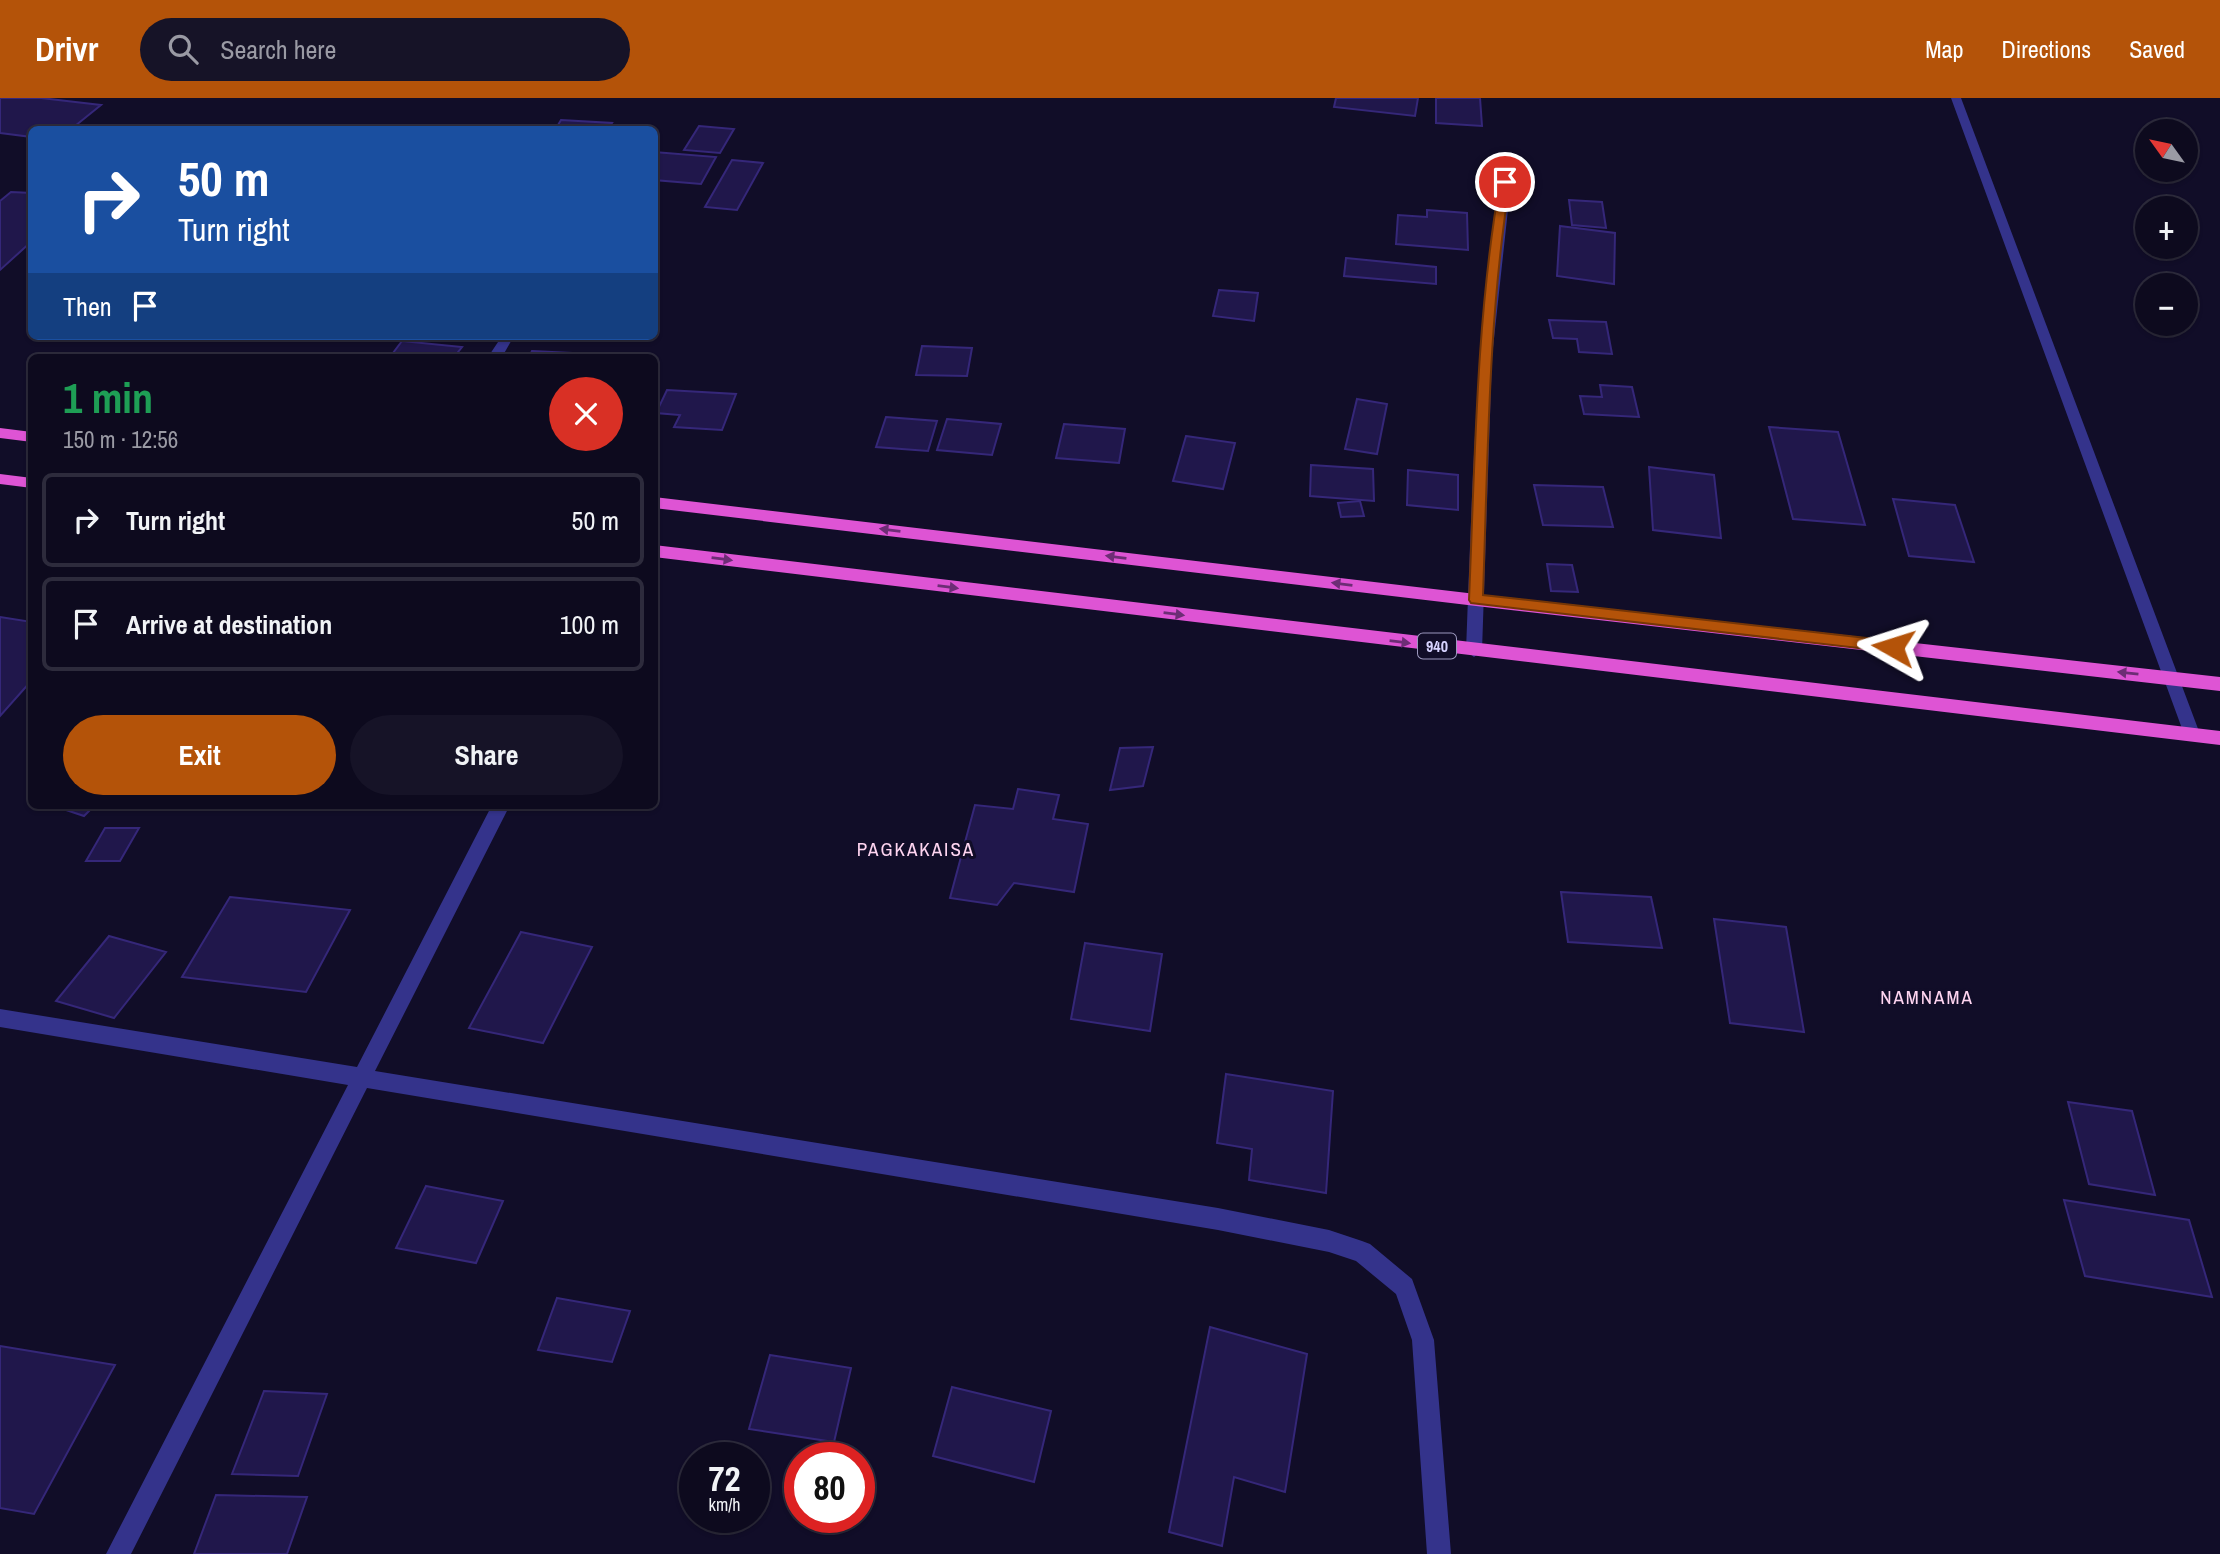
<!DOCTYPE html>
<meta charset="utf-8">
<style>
:root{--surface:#0d0a1e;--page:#161327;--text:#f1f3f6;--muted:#9a9aa4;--line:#2d2b3c;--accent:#b45309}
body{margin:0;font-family:"Archivo Narrow",sans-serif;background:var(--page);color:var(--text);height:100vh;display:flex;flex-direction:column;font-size:26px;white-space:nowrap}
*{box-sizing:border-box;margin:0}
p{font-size:23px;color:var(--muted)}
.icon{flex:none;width:38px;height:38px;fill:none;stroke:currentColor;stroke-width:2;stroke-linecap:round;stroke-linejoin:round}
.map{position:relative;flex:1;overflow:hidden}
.panel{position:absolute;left:28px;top:256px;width:630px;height:455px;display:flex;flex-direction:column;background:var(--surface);border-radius:10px;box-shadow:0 2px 5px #0004,0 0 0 2px var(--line)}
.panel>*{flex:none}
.guide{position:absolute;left:28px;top:28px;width:630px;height:214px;border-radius:10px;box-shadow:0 2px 5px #0004,0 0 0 2px var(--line);background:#1a4fa0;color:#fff;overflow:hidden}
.needle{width:46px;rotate:303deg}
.tools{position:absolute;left:2135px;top:21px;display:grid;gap:14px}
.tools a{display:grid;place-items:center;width:63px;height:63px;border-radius:50%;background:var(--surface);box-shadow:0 2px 5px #0004,0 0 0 2px var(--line);font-size:35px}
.speed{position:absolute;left:679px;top:1344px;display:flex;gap:14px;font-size:35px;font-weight:700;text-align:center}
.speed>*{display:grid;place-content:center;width:91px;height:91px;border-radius:50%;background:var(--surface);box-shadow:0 2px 5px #0004,0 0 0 2px var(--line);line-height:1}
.speed small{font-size:18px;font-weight:400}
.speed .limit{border:10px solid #d22;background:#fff;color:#111}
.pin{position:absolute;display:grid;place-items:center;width:60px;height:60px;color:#fff;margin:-30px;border:4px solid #fff;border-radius:50%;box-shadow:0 2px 7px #0007}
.me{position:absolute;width:77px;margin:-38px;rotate:276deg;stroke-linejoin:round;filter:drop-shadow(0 0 5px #0008)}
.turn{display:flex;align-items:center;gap:24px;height:147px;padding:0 35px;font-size:32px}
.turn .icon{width:91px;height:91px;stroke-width:2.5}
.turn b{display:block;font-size:49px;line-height:60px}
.then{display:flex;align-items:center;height:66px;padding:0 35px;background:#0003;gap:14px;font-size:26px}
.round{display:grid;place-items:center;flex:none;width:74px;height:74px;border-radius:37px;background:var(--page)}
.head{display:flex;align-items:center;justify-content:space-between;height:119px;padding:0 35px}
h1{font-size:42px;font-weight:700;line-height:52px;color:#1e9e55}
.cta{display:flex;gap:14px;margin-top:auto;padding:14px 35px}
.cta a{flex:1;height:80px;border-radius:42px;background:var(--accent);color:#fff;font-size:28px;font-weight:700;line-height:80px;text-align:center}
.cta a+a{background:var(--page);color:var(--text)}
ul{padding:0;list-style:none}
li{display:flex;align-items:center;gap:21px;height:94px;margin:0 14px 10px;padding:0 21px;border:4px solid var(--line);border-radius:10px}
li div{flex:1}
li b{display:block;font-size:26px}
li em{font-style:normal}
header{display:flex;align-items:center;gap:42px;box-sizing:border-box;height:98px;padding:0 35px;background:var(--accent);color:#fff}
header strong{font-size:33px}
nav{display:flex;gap:38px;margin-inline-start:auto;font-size:24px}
.search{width:490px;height:63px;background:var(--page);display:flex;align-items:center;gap:18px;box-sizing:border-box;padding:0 24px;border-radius:38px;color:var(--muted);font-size:26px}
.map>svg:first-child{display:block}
</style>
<header>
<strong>Drivr</strong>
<div class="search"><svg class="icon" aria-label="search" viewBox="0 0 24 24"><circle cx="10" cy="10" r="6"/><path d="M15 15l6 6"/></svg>Search here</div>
<nav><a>Map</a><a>Directions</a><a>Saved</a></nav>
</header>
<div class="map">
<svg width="2220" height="1456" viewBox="0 0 2220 1456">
<rect width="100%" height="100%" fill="#110d28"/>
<path fill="#20174b" stroke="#352779" stroke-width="2" d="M0,0H41L101,7L70,32H32V39L0,35Z
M1336,0H1418L1415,18L1334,9Z
M1436,0H1480L1482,28L1436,25Z
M561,22L612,25L607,32H555Z
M474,27L514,28L511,32H471Z
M699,28L734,31L720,55L684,52Z
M654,54L716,59L701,86L654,82Z
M732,62L763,65L737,112L705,109Z
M11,94L32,95V143L0,172V103Z
M1569,102L1602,104L1606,130L1572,127Z
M1427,112L1467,115L1468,152L1396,146L1398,117L1427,119Z
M1560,128L1615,135L1614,186L1557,178Z
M1346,160L1436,169V186L1344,178Z
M1219,192L1258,195L1254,223L1213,218Z
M1549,222L1606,224L1612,256L1579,254L1577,241L1553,240Z
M402,243L462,249L454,259H390Z
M922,248L972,250L967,278L916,277Z
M532,253L571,255L569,259H529Z
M1600,287L1632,289L1639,319L1584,316L1580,298L1602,299Z
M667,292L736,296L722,332L674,329L680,317L656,315Z
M1357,301L1387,306L1377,356L1345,351Z
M886,319L937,323L928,353L876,349Z
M947,321L1001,326L992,357L937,352Z
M1064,326L1125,331L1119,365L1056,360Z
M1769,329L1838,334L1865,427L1793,421Z
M1186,338L1235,345L1223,391L1173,383Z
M1311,367L1373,371L1374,403L1310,398Z
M1649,369L1714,377L1721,440L1653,432Z
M1408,372L1458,377V412L1407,407Z
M1534,387L1603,389L1613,429L1543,427Z
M1893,401L1955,407L1974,464L1909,458Z
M1360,403L1364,418L1341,419L1338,405Z
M1547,466L1572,467L1578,494L1551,493Z
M0,519L32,524V582L0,618Z
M1153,649L1143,688L1110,692L1120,650Z
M1018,691L1059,697L1053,721L1088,726L1074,794L1014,785L997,807L950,800L975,707L1013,711Z
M62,707H95L84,718L60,710Z
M105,730H139L120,763H86Z
M1561,794L1651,799L1662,850L1568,844Z
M230,799L350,812L306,894L182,879Z
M1714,821L1786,829L1804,934L1730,925Z
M521,834L592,849L543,945L469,930Z
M109,838L166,854L114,920L56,903Z
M1085,845L1162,856L1150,933L1071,921Z
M1226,976L1333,993L1326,1095L1249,1082L1252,1051L1217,1045Z
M2068,1004L2132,1013L2155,1097L2089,1086Z
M426,1088L503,1103L476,1165L396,1150Z
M2064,1102L2189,1122L2212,1199L2085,1178Z
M557,1200L630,1213L612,1264L538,1252Z
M1210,1229L1307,1256L1285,1394L1234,1379L1222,1448L1169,1434Z
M0,1248L115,1267L34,1416L0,1410Z
M770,1257L851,1270L834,1344L749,1331Z
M952,1289L1051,1313L1034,1384L933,1358Z
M264,1293L327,1296L298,1378L232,1376Z
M216,1397L307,1399L287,1456H194Z"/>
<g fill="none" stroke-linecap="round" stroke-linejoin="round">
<path fill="#34338b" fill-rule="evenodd" d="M1951,0H1961L2200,636L2198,641H2186L2184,636Z
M1505,81L1511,84L1492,259L1482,553L1474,559L1466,553C1472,396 1476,240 1499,84Z
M502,238H514L502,259H488Z
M492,707H510L375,973L1218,1110L1329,1132L1362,1143L1370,1146L1412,1181L1434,1242L1451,1456H1427L1412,1242L1396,1196L1356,1163L1329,1154L1218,1132L367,990L131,1456H106L348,987L0,929V911L357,969Z"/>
<path fill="#de54d4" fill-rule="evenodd" d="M0,330L32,334V344L0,340Z
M0,376L32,380V390L0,386Z
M654,399L1476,496L2220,579V593L1476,508L654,410Z
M654,447L2220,633V647L654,459Z"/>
</g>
<defs><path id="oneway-solid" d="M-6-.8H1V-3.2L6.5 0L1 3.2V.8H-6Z" transform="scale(1.75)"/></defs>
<g fill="#6d2d75">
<use href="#oneway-solid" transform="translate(890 432) rotate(-173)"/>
<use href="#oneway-solid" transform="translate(1116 459) rotate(-173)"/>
<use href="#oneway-solid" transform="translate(722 461) rotate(7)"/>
<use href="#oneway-solid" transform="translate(1342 486) rotate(-173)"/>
<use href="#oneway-solid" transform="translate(948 489) rotate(7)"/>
<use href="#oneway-solid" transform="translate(1174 516) rotate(7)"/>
<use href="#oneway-solid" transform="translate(1400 544) rotate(7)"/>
<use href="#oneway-solid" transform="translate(2128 575) rotate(-174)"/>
</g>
<path fill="#b45309" stroke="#753606" stroke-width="2" d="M1505,81L1510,84C1488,220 1488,360 1483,497L1893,543L1900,549L1898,553L1893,554L1471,505L1469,502C1475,362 1476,221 1500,84Z"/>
<g text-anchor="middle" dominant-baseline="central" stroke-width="6" stroke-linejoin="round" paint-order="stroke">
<rect fill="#110d28" stroke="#9c98be" stroke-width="2" x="1418" y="535.5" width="38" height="25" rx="5"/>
<g font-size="16" font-weight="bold" fill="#d7d3ff">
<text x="1437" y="548">940</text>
</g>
<g font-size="19" letter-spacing="2" fill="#ffd5f1" stroke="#110d28">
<text x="916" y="751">PAGKAKAISA</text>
<text x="1927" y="899">NAMNAMA</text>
</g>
</g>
</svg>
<div class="tools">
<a><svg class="needle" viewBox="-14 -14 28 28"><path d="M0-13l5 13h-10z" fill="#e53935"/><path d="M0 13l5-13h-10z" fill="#9a9aa4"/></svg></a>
<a>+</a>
<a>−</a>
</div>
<div class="speed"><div>72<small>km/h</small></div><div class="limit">80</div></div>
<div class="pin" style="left:1505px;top:84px;background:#d93025"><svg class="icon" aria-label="arrive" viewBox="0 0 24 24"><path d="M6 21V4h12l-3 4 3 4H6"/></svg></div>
<svg class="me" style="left:1893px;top:549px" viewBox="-20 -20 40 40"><path d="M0-17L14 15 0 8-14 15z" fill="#b45309" stroke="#fff" stroke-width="4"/></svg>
<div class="guide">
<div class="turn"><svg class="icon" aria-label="right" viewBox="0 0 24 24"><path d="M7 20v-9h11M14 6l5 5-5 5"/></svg><div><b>50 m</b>Turn right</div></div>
<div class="then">Then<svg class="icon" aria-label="arrive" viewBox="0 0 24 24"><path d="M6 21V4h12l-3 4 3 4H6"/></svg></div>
</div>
<section class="panel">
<div class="head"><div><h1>1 min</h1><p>150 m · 12:56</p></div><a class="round" style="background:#d93025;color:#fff"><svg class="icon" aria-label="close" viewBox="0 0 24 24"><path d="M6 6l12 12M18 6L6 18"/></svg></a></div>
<ul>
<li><svg class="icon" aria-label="right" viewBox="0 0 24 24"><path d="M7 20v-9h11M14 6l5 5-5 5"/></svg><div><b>Turn right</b></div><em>50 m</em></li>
<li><svg class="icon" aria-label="arrive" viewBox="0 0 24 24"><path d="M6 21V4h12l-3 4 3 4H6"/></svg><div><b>Arrive at destination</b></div><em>100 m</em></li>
</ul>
<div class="cta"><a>Exit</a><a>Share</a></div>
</section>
</div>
